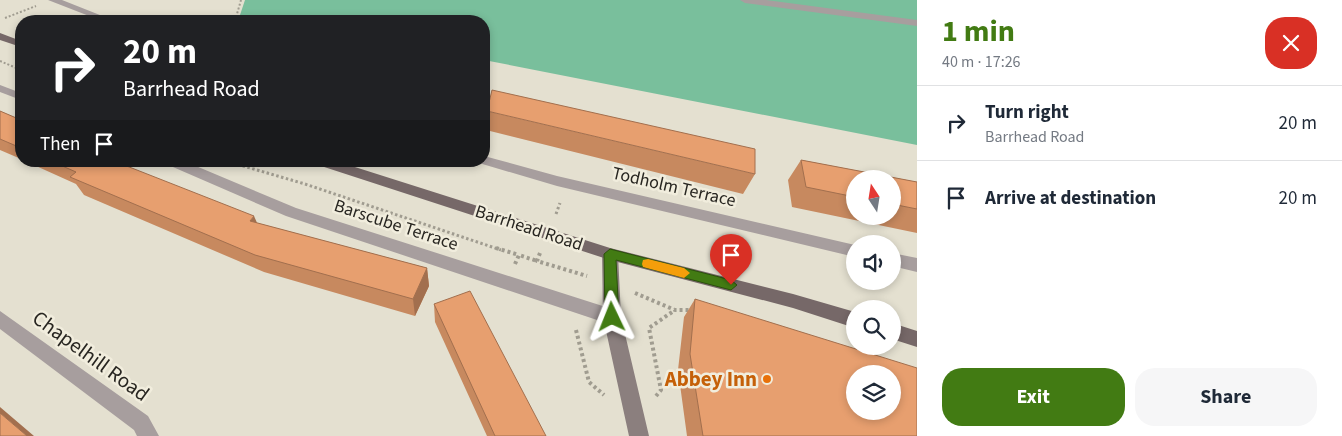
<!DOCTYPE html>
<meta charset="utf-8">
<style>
:root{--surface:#fff;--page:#f6f6f7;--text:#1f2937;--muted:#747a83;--line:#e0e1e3;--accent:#427b13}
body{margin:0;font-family:"Source Sans 3",sans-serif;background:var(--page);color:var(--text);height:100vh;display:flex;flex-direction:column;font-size:19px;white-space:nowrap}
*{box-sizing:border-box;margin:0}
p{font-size:16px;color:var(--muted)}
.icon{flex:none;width:28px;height:28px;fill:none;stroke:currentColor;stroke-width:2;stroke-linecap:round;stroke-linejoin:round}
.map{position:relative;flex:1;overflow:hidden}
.details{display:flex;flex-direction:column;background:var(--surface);width:425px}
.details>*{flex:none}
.top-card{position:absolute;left:15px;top:15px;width:475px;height:152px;border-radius:20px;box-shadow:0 2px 8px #0003;background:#202124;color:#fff;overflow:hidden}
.needle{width:32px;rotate:348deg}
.buttons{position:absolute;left:846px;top:170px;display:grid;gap:10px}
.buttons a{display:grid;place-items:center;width:55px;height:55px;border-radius:50%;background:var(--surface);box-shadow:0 2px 8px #0003;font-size:25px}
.pin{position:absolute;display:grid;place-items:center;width:42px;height:42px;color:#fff;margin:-51px -21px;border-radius:50% 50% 50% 0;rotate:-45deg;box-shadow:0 0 5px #0007}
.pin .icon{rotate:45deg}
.me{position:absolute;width:55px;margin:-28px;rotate:358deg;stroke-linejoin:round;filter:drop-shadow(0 0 4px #0008)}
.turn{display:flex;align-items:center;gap:18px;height:105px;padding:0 25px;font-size:22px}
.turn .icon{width:65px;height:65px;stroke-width:2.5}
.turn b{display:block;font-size:35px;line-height:42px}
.then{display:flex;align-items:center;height:48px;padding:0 25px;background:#0003;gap:10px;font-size:19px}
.round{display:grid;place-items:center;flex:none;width:52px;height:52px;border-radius:20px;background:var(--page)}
.summary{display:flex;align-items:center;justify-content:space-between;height:85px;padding:0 25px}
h1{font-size:30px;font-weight:700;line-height:38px;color:var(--accent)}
.cta{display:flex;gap:10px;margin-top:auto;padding:10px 25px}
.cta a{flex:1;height:58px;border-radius:20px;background:var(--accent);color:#fff;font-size:20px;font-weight:700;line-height:58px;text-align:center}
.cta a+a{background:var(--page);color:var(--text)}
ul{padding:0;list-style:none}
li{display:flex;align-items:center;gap:15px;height:75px;padding:0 25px;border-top:1px solid var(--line)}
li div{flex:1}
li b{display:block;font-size:19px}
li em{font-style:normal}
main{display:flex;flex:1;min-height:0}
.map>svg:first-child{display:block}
</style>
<main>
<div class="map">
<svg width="917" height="436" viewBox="0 0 917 436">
<rect width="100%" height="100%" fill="#e4e0d0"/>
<path fill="#79bf9c" d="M245,0H917V145L484,60V21H288L277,19L273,21H238Z"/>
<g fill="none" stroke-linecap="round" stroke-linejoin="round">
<path stroke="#a09c90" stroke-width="2" stroke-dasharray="2 2" stroke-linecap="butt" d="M5,18L36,6
M235,21L241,0
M0,61L21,70"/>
<path stroke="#a09c90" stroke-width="3" stroke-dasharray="2.5 2.5" stroke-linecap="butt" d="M233,163L305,184L501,250
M556,214L560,203
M719,250L720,246"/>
<path stroke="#a09c90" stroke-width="4" stroke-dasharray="3 3" stroke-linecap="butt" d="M496,248L519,255
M540,253L537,261L587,276
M718,260L720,248
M515,264L519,255L537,261
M635,293L675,310H691
M576,330L589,382L604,395
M656,396L661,390L649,328L675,310"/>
<path fill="#a79e9e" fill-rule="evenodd" d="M48,0H62L115,21H102Z
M740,0H766L917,20V26L745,3Z
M0,85L21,93V100L0,92Z
M484,156L557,176L855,245V257L557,186L479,163L478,161H484Z
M164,161H184L296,208L612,309L618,312L621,317L618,322L612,325L286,216L166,164Z
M892,253L917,258V272L892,266Z
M0,311L148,416L159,436H137L134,430L0,329Z"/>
<path fill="#8b7f7e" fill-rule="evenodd" d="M610,248L616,250L618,254L621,317L649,436H629L603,317L602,254L604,250Z"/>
<path fill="#766868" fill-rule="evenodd" d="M0,33L21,41V47L0,40Z
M313,161H336L610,248L793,294L855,312V328L793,308L610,260L315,164Z
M892,323L917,331V347L892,339Z"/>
</g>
<path fill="#c7895f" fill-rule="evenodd" d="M0,111L21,120V159L0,150Z
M487,111L755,174L743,194L486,130Z
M801,160L917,182V233L792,207L788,180ZM855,179H892V216H855Z
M25,161H113L257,223L427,268L429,286L415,316L264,272L84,195L76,184Z
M695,299L917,436H687L678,370L684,317Z
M434,304L546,436H487L435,322Z"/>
<path fill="#a26f4e" d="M254,216L262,234L250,221Z
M427,268L429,286L415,316L413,299Z
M0,407L34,436H27L0,413Z"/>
<path fill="#e79f6f" stroke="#a26f4e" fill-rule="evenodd" d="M492,90L755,149V174L487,111Z
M0,111L21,120V148L0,139Z
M801,160L917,182V209L892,204V179H855V197L806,187Z
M51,161H114L254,216L250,221L427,268L413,299L255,255L70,177L76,172Z
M470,291L546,436H495L434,304Z
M695,299L917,368V436H703L690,354ZM855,374H892V411H855Z
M0,413L27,436H0Z"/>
<path fill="#427b13" stroke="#2b500c" d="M610,249L731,280L737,285L731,290L616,260L619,317L617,321H607L605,317L604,254Z"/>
<path fill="#f59e0b" d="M648,259L684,268L690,273L684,278L643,267L642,264L643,260Z"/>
<circle fill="#e8710a" stroke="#f1eddd" stroke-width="2" cx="767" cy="379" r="5"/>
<g text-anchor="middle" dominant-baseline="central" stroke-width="5" stroke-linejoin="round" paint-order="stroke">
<g font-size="18" fill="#282621" stroke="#f1eddd">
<text transform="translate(674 187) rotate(13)">Todholm Terrace</text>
<text transform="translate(396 225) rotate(18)">Barscube Terrace</text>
<text transform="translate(529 228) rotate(18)">Barrhead Road</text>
</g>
<g font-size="21" fill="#282621" stroke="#f1eddd">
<text transform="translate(91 356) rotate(36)">Chapelhill Road</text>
</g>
<g font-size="21" font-weight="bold" fill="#c56008" stroke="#f1eddd" text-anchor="end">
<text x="757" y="379">Abbey Inn</text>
</g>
</g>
</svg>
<div class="buttons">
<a><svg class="needle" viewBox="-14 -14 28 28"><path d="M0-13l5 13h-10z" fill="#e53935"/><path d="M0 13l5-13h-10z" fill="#747a83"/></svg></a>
<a><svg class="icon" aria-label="sound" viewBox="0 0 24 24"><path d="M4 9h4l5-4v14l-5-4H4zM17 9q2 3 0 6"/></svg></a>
<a><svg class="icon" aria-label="search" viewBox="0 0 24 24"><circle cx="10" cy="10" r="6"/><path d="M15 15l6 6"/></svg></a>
<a><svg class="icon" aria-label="layers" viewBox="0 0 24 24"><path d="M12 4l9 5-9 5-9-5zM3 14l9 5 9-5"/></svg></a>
</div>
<div class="pin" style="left:731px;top:285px;background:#d93025"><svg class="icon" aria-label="arrive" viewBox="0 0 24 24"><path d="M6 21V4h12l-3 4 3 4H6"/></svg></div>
<svg class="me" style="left:612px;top:317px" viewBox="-20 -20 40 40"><path d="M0-17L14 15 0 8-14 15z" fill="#427b13" stroke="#fff" stroke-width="4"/></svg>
<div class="top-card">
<div class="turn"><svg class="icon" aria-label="right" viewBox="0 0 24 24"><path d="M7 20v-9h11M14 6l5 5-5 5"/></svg><div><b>20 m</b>Barrhead Road</div></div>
<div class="then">Then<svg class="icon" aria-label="arrive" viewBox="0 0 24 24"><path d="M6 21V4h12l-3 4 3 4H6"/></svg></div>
</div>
</div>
<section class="details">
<div class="summary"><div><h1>1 min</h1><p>40 m · 17:26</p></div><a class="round" style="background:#d93025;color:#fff"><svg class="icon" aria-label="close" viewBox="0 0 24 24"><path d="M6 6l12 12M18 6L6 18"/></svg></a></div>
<ul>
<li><svg class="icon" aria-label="right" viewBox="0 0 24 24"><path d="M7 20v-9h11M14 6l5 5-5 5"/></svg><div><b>Turn right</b><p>Barrhead Road</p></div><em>20 m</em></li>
<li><svg class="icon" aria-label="arrive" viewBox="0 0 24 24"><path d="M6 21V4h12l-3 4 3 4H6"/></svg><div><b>Arrive at destination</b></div><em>20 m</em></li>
</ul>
<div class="cta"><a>Exit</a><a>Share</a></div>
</section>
</main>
